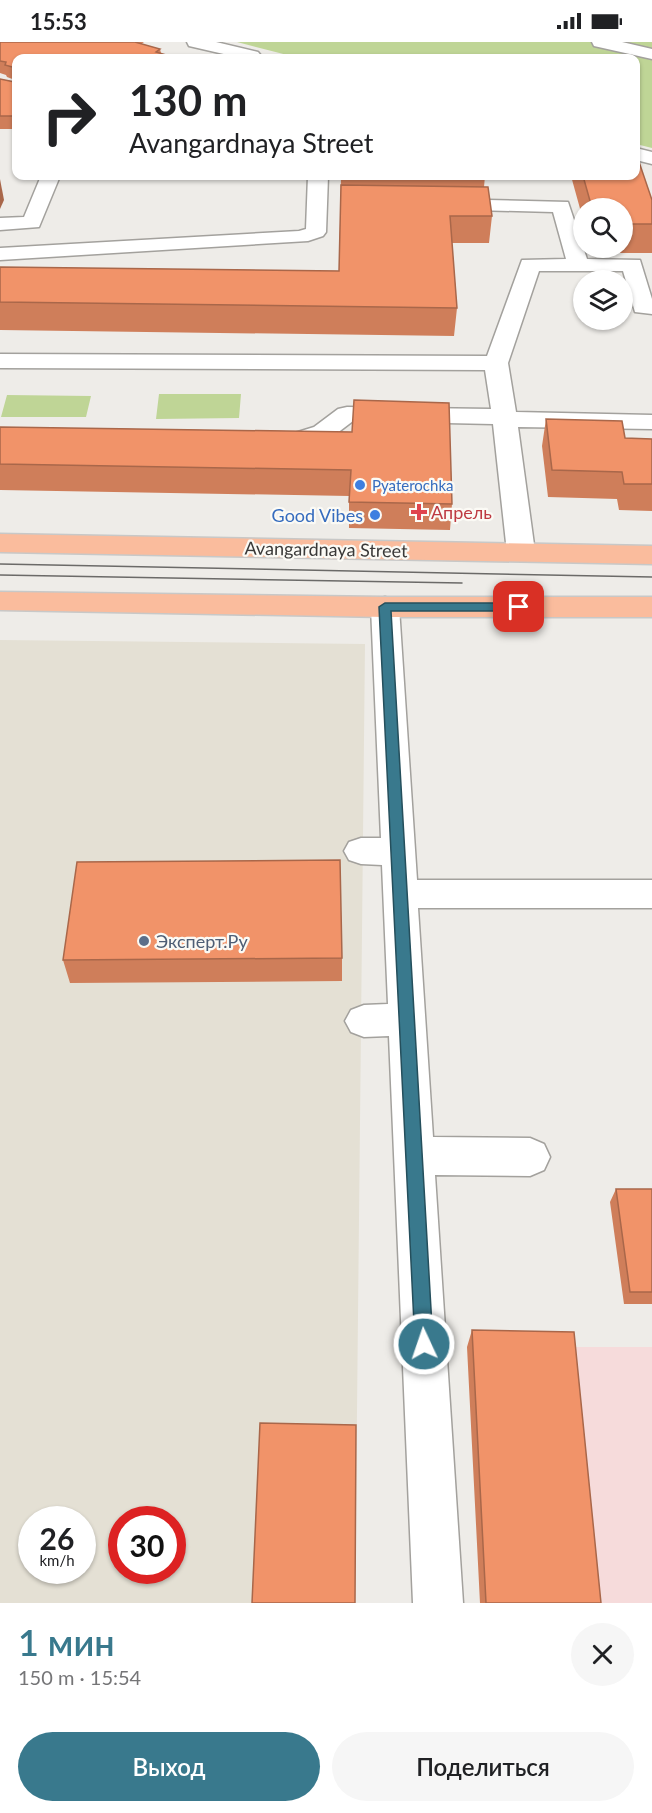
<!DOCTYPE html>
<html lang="ru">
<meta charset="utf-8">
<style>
:root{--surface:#fff;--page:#f6f6f6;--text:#202124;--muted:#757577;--accent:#39798d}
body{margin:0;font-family:Lato,sans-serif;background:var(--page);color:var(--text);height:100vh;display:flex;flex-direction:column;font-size:22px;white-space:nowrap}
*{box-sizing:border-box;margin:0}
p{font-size:20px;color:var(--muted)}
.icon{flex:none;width:33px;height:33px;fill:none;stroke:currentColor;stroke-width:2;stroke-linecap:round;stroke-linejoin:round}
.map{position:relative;height:1561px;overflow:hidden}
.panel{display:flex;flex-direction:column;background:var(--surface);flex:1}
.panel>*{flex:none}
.guide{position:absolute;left:12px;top:12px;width:628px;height:126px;border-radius:12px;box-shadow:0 2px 4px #0004;background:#fff;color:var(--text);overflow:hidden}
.controls{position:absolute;left:573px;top:156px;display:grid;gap:12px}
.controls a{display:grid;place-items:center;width:60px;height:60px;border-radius:50%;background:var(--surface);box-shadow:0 2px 4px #0004;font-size:30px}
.speed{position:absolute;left:18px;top:1464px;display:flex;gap:12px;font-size:30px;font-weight:700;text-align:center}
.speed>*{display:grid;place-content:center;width:78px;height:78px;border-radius:50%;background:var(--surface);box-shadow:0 2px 4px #0004;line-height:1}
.speed small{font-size:15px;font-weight:400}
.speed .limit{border:9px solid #d22;background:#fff;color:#111}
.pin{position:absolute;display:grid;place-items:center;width:51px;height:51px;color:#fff;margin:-26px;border-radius:12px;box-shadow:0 3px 9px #0006}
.me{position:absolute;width:66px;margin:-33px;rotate:357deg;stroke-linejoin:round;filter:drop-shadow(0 0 4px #0008)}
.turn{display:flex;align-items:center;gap:21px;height:126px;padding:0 18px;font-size:27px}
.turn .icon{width:78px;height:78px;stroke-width:2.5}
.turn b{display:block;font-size:42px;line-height:51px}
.round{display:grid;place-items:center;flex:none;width:63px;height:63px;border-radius:32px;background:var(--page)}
.headline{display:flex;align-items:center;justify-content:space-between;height:102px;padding:0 18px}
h1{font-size:36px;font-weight:600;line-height:45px;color:var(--accent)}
.button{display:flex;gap:12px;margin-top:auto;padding:12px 18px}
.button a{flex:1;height:69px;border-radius:36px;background:var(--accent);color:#fff;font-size:24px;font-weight:600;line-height:69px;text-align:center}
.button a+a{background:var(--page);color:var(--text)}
.status{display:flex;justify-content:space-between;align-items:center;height:42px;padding:0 30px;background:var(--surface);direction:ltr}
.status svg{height:16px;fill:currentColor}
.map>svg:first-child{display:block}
</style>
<div class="status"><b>15:53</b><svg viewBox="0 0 49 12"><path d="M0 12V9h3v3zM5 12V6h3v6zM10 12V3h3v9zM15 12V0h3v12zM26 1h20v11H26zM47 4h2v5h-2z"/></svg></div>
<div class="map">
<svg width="652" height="1561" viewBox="0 0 652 1561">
<rect width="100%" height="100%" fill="#eeece8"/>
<path fill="#e4e0d4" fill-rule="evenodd" d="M0,598L365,602L355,1561H0ZM32,1478H82V1528H32ZM122,1478H172V1528H122Z"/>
<path fill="#f6dbdb" d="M524,1305H652V1561H544Z"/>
<path fill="#bfd596" d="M237,0H652V106L636,102V16H299Z
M159,352H241L239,376L156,377Z
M7,353L91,354L86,375H1Z"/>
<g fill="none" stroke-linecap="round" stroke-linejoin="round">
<defs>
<path id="minor" d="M187,0H216L258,10L263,16H241L189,4Z
M592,0H622L652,7V17L594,4Z
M636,106L652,110V122L636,118Z
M41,134H60L39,185L0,188V176L24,175Z
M308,134H328L326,190L323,194L308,199L0,218V206L299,189L306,187Z
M444,157L568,160L587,217L640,218L652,257V272L635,270L623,229H539L508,321L516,370L652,373V387L518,385L535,510L531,516L521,519L511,516L507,510L493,382L353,379L332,395L281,411L272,408L268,403L272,398L314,385L338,367L347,365L491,367L485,328L0,326V312L487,314L522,218L566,217L553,170L437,167L434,163L437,159Z
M385,555L395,558L399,565L417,838H652V866H418L433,1095L530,1096L544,1102L550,1115L544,1128L530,1134L435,1133L463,1561H413L389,994L364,995L351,990L345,979L351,968L364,963L388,962L382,823L361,822L349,818L344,809L349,800L361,796H381L371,565L375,558Z"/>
<path id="major" d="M0,492L652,504V522L0,510Z
M0,550L385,555H652V575H385L0,568Z"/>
</defs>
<use href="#minor" stroke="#a3a19d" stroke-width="3"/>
<use href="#major" stroke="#c8c8c7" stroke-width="3"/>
<use href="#minor" fill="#fff" fill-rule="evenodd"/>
<use href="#major" fill="#fabc9d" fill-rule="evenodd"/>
<path stroke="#6b6a68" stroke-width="1.5" d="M0,522L652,535
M0,533L462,541"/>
</g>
<path fill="#cf7e5a" d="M0,0H144L141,2L160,7L161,11L16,16V87H0V37L15,40V38L7,35L6,33L0,31Z
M341,134H485L484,145L492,174L489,201H452L457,266L454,294L0,288V225L339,229Z
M571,134H636L652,158V211H591L590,206H622V166H584V181Z
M546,377L625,396L652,397V469L619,468L617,457L548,455L542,404Z
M0,385L352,390L452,462L450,488L349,486V454L0,448Z
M342,916V939L70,941L63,918Z
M616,1147H652V1262H624L610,1160Z
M472,1288L601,1561H480L467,1305Z"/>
<path fill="#a9674a" d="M0,137L4,158L0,167Z"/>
<path fill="#f19369" stroke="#a9674a" stroke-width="1.5" d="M0,0H135L160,7L156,10L176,16H16V74H0V37L15,40L16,26L5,23L6,20L0,19Z
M636,111L652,158V182H622V166H592L583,134H636Z
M341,143L488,145L492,174H450L457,266L0,260V225L339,229Z
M354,358L449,361L452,462L349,460L351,428L0,422V385L352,390Z
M546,377L622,379L625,396L652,397V442H624L622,430L552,428Z
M340,818L342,916L63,918L77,820Z
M616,1147H652V1250H630Z
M472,1288L574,1290L601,1561H486Z
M260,1381L356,1383L355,1561H252Z"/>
<path fill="#39798d" stroke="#254f5c" stroke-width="1.5" d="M385,561H519L525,565L519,569H391L433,1302L430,1309L424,1311L418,1309L415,1302L379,565Z"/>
<g fill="#3f7fe0" stroke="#fbfaf5" stroke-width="2">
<circle cx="360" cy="443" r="6"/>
<circle cx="375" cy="473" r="6"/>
</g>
<path fill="#e0444e" stroke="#fbfaf5" stroke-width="2" d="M416 461h6v6h6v6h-6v6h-6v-6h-6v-6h6z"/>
<circle fill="#5c6f8a" stroke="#fbfaf5" stroke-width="2" cx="144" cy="899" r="6"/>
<g text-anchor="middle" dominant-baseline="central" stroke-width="4.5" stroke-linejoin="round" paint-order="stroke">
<g font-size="15" fill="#366cbe" stroke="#fbfaf5" text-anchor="start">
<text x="372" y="443">Pyaterochka</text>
</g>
<g font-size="18" fill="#be3a42" stroke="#fbfaf5" text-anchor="start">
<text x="431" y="470">Апрель</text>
</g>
<g font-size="18" fill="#366cbe" stroke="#fbfaf5" text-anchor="end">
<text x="363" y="473">Good Vibes</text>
</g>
<g font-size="18" fill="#3a3938" stroke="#fbfaf5">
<text transform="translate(326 507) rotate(1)">Avangardnaya Street</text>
</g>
<g font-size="18" fill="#4e5e75" stroke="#fbfaf5" text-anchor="start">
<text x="156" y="899">Эксперт.Ру</text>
</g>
</g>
</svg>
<div class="controls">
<a><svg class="icon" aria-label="search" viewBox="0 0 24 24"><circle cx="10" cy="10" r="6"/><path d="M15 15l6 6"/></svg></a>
<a><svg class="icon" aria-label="layers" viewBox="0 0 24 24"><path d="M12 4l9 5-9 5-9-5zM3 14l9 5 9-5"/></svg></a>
</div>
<div class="speed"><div>26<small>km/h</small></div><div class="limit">30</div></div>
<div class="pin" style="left:519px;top:565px;background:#d93025"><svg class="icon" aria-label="arrive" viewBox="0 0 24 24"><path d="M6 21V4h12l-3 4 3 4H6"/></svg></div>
<svg class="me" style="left:424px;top:1302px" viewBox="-20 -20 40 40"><circle r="17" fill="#39798d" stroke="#fff" stroke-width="3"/><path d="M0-11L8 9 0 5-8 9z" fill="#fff"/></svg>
<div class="guide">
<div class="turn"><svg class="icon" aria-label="right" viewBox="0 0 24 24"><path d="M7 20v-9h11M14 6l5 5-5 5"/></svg><div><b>130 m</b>Avangardnaya Street</div></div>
</div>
</div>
<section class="panel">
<div class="headline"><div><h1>1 мин</h1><p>150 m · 15:54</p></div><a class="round"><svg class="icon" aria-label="close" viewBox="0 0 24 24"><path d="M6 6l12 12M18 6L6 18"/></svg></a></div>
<div class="button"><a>Выход</a><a>Поделиться</a></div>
</section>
